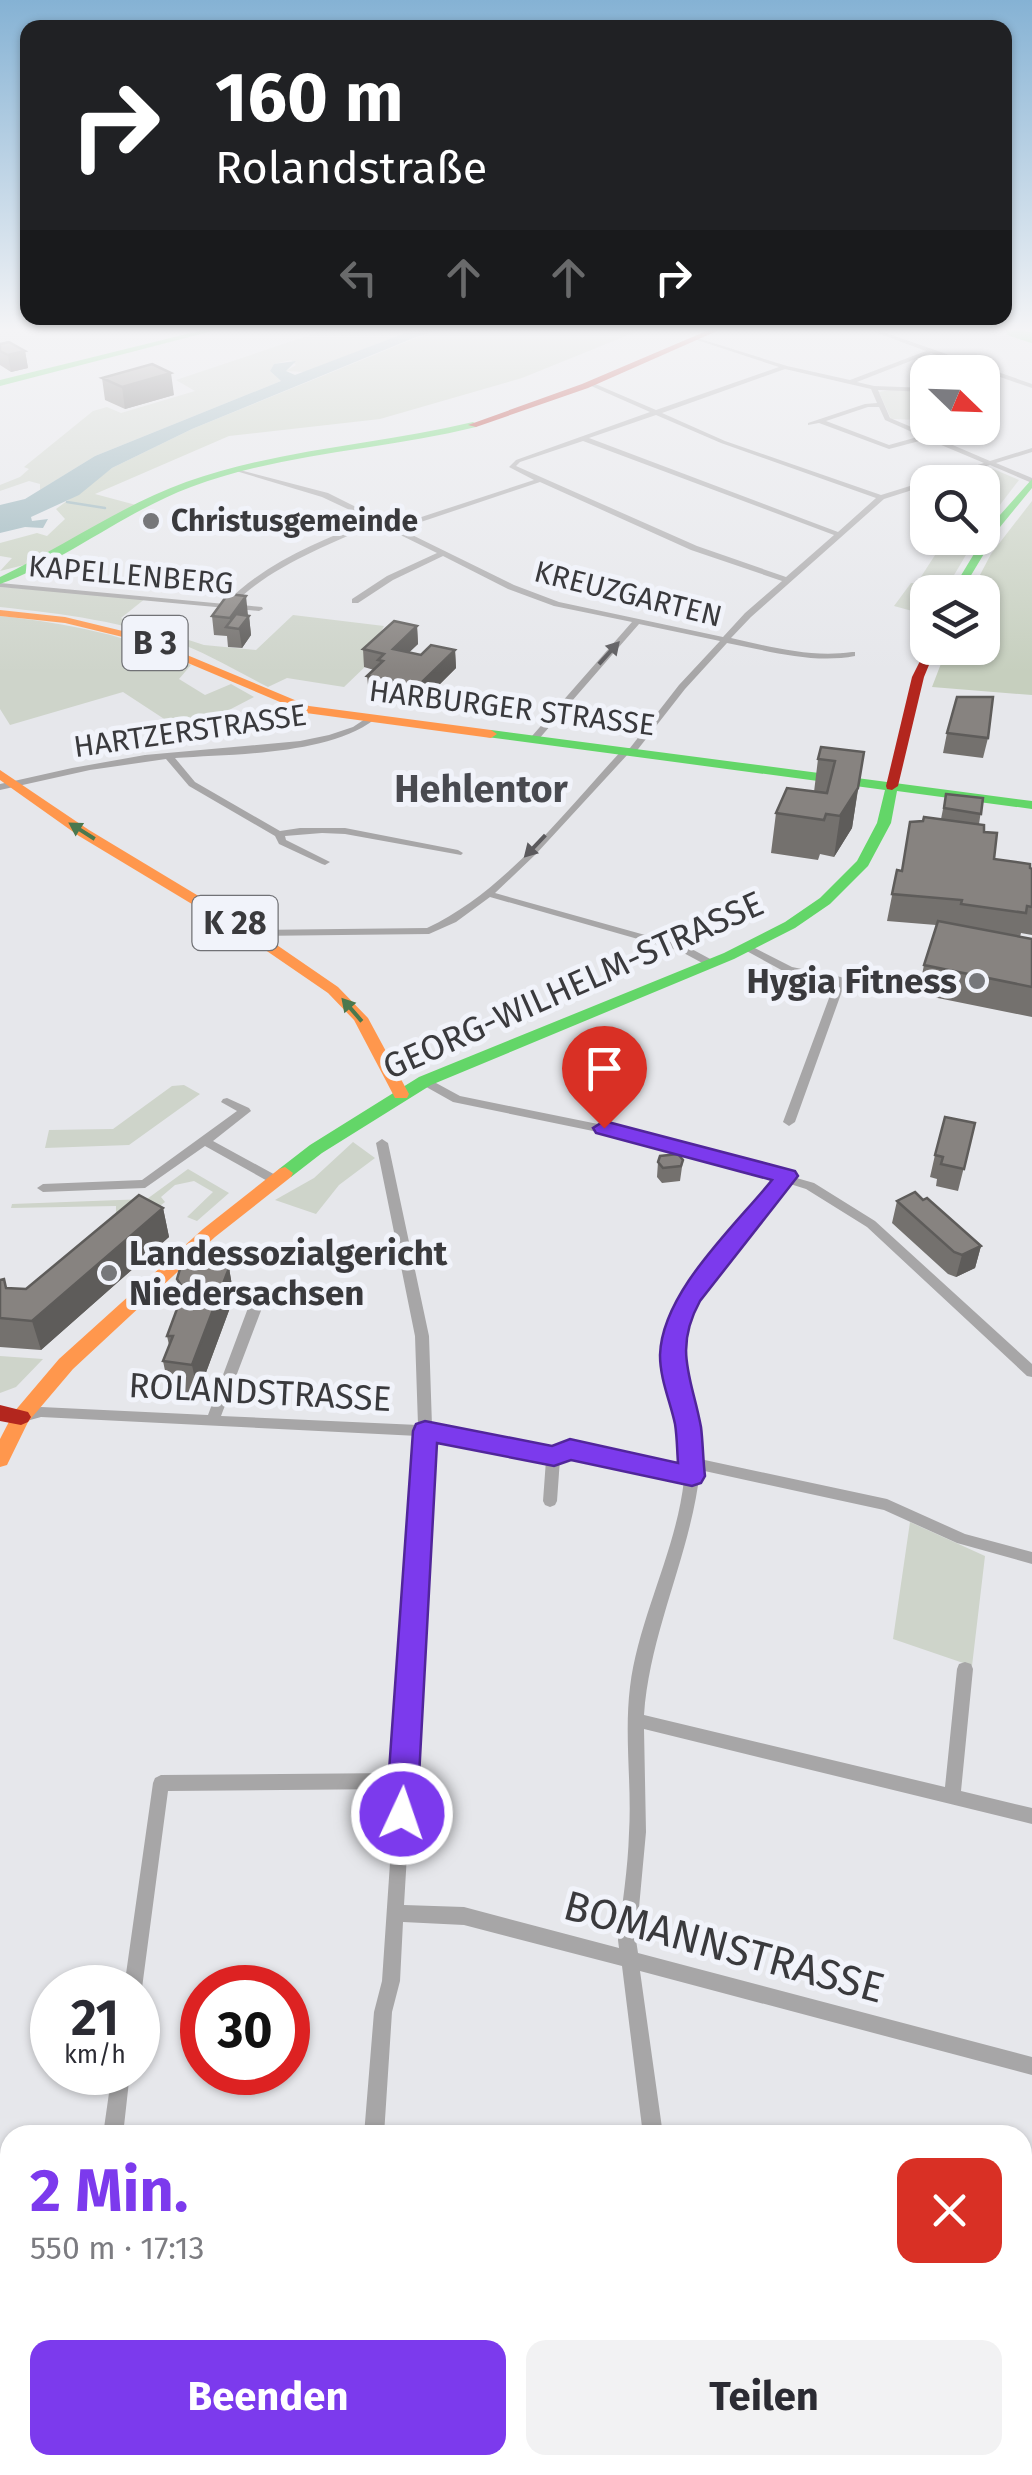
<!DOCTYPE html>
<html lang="de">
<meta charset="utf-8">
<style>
:root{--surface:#fff;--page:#f2f2f3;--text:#2b2b33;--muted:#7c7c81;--accent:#7c3aed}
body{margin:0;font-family:"Fira Sans",sans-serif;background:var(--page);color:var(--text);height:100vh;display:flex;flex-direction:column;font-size:38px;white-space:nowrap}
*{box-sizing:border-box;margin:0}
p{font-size:32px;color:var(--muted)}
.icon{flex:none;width:55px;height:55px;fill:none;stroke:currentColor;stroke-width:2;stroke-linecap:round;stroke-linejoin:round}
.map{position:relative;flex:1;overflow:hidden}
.details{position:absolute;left:0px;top:2125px;width:1032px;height:350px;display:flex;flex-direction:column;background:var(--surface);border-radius:30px 30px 0 0;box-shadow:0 2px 8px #0004}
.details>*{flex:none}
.hud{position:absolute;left:20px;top:20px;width:992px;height:305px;border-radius:20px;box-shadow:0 2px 8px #0004;background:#202124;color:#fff;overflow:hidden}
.needle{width:65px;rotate:113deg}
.buttons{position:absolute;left:910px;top:355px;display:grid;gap:20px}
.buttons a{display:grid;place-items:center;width:90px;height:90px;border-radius:20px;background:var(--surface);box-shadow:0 2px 8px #0004;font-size:50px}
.speed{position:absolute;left:30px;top:1965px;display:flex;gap:20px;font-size:50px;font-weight:700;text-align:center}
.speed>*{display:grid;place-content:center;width:130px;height:130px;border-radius:50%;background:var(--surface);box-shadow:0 2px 8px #0004;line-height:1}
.speed small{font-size:25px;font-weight:400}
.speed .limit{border:15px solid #d22;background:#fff;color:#111}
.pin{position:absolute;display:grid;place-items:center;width:85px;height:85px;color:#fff;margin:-102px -42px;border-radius:50% 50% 50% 0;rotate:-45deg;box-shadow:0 0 10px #0007}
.pin .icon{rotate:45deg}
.me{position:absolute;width:110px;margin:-55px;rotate:3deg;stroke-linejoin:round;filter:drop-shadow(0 0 8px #0008)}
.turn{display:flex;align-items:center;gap:35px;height:210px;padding:0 30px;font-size:45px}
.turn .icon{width:130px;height:130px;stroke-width:2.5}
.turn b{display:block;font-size:70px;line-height:85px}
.lanes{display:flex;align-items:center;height:95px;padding:0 30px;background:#0003;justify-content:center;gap:50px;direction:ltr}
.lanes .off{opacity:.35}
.round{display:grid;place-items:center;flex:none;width:105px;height:105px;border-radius:20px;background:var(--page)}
.headline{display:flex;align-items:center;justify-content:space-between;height:170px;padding:0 30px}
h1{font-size:60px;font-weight:700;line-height:75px;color:var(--accent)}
.cta{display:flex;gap:20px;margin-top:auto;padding:20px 30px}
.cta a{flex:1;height:115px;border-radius:20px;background:var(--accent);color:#fff;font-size:40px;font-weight:700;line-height:115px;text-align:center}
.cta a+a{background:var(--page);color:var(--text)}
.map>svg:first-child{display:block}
</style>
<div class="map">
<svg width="1032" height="2475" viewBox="0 0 1032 2475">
<rect width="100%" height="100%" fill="#e6e7eb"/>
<path fill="#ced4ca" d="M346,327H371L360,332L421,327L304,372L286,371L296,365L291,360L274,364L270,371L281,381L95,456L40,490V484L29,481L0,491V485L20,477L29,469L24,467L93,411L107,407L121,413L195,391L176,380L325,330Z
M890,390L927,391L924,420L891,419L879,392Z
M991,468L1019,480L983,527L982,482Z
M946,538H976L944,592H928L927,615L894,606L911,583H917Z
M0,587L146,598L121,618L204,645L256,650L293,615L384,626L380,634L394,639L344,687L287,678L268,687C240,673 212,656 184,645C125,621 63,614 0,607Z
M0,616C66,623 131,635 191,665L179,679L205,695L231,684L254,697L206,722L178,728L123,692L10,725L0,709Z
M184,1085L200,1094L129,1145L45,1148L49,1130L113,1129L172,1086Z
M353,1142L375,1158L339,1185L316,1214L275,1200L314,1178Z
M188,1169L229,1193L197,1221L187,1217L213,1192L194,1181L175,1185L161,1197L165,1202L148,1215H116V1206L11,1208L12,1204L147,1199Z
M0,1356L43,1359L16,1387L0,1393Z
M910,1522L985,1556L972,1666L893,1639Z"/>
<path fill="#c6cfbe" d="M452,327H648L522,378L380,419L229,436L95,494L136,505L28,564L0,571L12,558L0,556V543L37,533L47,536L65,519L56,509L112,468L192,429L416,338Z
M1032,501V695L932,687L947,648H982V592H971L991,554Z"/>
<path fill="#91afb6" d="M421,327H452L416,337L192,429L112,468L79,495L31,517L32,521L48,519L43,528L25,527L0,533V505L25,499L95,456L281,381L270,371L274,364L296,361L286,371L295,375Z"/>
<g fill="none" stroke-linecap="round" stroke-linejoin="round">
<path stroke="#91afb6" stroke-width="2.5" d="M67,502L105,508"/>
<path fill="#a7a6a7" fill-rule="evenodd" d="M861,327H869L1032,384V388L931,353L857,382L874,386L928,388V392L878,390L890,418L928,434L952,428H961L960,429L934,437L990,461L1032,448V452L996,463L1032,478V483L990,465L935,482H928V485L884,499L751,617L731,638C770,647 812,658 852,652H855V656C813,664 769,651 727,643L685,689L635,753H629L536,854L495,893L688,947L714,961V965H706L680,951L490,897L456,922L429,934L250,936L245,933L250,930L427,928C506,891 565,811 624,748H630L679,685L720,641L639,624L538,740L535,741L531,738L532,736L632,622L554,606L508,589L443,556L393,580L358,603H352V599L387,576L437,553L376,523C325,547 275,564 233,604L262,607L263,609L259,611L0,587V583L225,604C265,562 319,542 371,520L322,497L236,471V469L328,493L394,526L534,480L509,467L516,460L650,412L589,385V383H593L656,410L779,367L694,339V337L787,366L850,380L926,351ZM785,369L871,389L877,403L865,404L808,423V425L819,423L889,449L927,439L984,463L881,495L725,441L662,413ZM868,407H879L885,420L921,436L889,445L826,421ZM656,415L721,443L876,498L838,532L589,438ZM583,441L834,535L786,577L697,546L516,466L520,462ZM540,482L691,550L782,581L745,613L723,637L559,602L514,585L400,529Z
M371,715L375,718L374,720C326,755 234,754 175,758L195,782L280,831L300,828H345L458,850L463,853L461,855L345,834L322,833L285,836L286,840L330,862L325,865L322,864L279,844L275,836L189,786L166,759L90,770L0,790V784L14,781L72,768L145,755L300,741L329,735L353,727Z
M747,944L792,967L841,977L846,980L795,1122L789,1126L783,1122L835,982L785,972L743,949V945Z
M425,1077L460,1096L657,1136L782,1174L791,1173L793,1177L814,1183L875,1221L1032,1364V1377L1027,1376L867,1227L806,1189L787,1183L713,1273L689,1309L684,1323L681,1342V1360L696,1430L700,1459L887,1499L965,1534L1032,1552V1564L957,1543L884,1510L700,1470C691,1554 650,1630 644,1715L945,1787L957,1669L959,1664L965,1662L971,1664L973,1669L961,1791L1032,1808V1824L644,1729L646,1832L636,1940L638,1953L1032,2057V2075L640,1971L663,2135H643L622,1966L464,1925L403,1922L400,1981L392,2012L384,2135H364L374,2012L382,1981L395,1789L168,1791L142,1988L138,1995V1988H124L153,1783L155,1778L161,1775L396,1773L418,1436L41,1417L23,1422L18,1421L16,1417L18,1413L41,1407L208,1415L248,1308L250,1305H260L262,1308L221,1416L418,1425L415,1336L376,1143L382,1139L388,1143L429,1336L432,1426L552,1450L570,1443L686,1469C686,1432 671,1398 668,1362C667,1349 667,1335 670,1323C682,1280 747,1216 777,1180L656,1144L453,1102L421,1084L419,1081L421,1078ZM432,1437L546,1460L543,1501L545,1505L550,1507L555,1505L557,1501L560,1459L571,1455L684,1480C676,1552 639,1616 630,1687C624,1736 632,1785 629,1833C628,1869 622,1905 618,1940L619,1948L464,1907L404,1905Z
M227,1098L249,1108L251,1111L213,1141L279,1177L281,1180L279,1183H271L205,1146L145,1188L43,1192L37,1188L43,1184L142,1180L237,1111L221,1102L223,1099Z
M112,2072H130L123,2135H103Z
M1022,2368L1032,2371V2391L1022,2389Z
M57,2465H79L78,2475H56Z
M347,2465H369L368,2475H346Z"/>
<path fill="#63d668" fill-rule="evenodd" d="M215,327H228L0,386V380Z
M473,422L478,425L476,427C382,450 282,453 191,487C124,512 67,560 0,584V577C63,547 120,506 186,482C278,449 378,445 473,422Z
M1032,479V488L1000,527L961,592H951L992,524Z
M491,730L1032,801V809L897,791L891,823L868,866L830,904L795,928L734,959L431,1085L322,1153L291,1177H279L277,1173L279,1169L310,1145L419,1077L724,953L785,922L820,898L857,861L877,823L885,790L487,737V731Z"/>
<path fill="#ff974d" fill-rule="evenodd" d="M992,327H1004L1015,331L1011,333Z
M0,610L65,617L139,635L309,706L491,730L497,734L491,738L306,713L131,639L65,623L0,616Z
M0,770L89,830L255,930L338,987L368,1018L409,1094L407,1098H395L354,1020L328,993L245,936L79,836L0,780Z
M285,1167L293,1173L291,1177L215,1237L73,1369L28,1422L7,1465L0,1467V1439L14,1412L59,1359L203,1229L279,1169Z"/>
<path fill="#b3261e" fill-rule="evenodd" d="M716,327H726L588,388L476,427L468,425L582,384Z
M928,645V648H936L924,677L898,786L892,790L887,789L886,786L912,677Z
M0,1405L28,1412L31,1417L28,1422L21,1425L0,1421Z"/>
<defs>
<path id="rail" d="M1010,327L1032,339"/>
</defs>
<use href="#rail" stroke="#a5a5a5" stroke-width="5"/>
<use href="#rail" stroke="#f1f3fa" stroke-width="2.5" stroke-dasharray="8" stroke-linecap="butt"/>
<path stroke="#63d668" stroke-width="10" d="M1011,331L1032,338"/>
</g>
<path fill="#74716e" d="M0,344L25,351L28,368L11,372L0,365Z
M102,378L174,395L125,409L105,400Z
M212,616H249L251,635L242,648L228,647L227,636L214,635Z
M417,626L418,644L409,652L421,655L455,650L456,668L419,705L369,694L367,676L374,670L364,667L363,649Z
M947,733L988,738L983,758L943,753Z
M864,752L852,828L834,857L820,854L818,860L771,853L776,813L814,792L818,759Z
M946,794L983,798L979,824L984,832L994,859L1032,869V935L1021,933L1020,937L1032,939V1017L918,994L924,965L936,925L887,921L897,870L902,871L941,819Z
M975,1123L958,1191L936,1186L937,1179L930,1177L935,1155Z
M683,1160L680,1181L662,1183L657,1177L658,1162Z
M897,1201L981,1246L975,1268L956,1277L948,1274L892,1223Z
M163,1208L169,1237L41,1350L0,1347V1280L7,1288L26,1289Z
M229,1268L234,1297L198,1394L169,1390L163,1361L169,1345L167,1336L181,1298L177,1279Z"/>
<path fill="#5e5c5a" d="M25,351L28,368L11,372L8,355Z
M171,373L174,395L125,409L122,387Z
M246,596L248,615L231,628L230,618Z
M249,616L251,635L242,648L239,629Z
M417,626L418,644L394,667L393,649Z
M455,650L456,668L419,705L418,686Z
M858,788L852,828L834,857L840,816Z
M163,1208L169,1237L41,1350L32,1321Z
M981,1246L975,1268L956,1277L962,1255Z
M229,1268L234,1297L198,1394L192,1365Z"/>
<path fill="#878380" stroke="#5e5c5a" stroke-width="2.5" d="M9,342L25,351L8,355L0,351V344Z
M152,364L171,373L122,387L102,378Z
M228,594L246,596L230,618L212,616Z
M236,614L249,616L239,629L226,627Z
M394,621L417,626L393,649L421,655L431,645L455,650L418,686L367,676L383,661L378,660L384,654L363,649Z
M957,697H993L988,738L947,733Z
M821,747L864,752L858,788L840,816L826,814L824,820L776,813L787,788L827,793L835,761L818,759Z
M946,794L983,798L981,814L944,808Z
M924,817L984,825V832L997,833L994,859L1030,864V868L1032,869V907L1027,906L1026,913L961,904L962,900L892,894L897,870L902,871L910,822L923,821Z
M938,921L1032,939V987L924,965Z
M945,1117L975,1123L964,1169L941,1164L943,1157L935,1155Z
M678,1154L683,1160L681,1166L663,1168L658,1162L660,1156Z
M915,1192L923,1200L927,1198L981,1246L962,1255L954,1252L897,1201Z
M139,1195L163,1208L32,1321L0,1318V1280L4,1279L6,1288L26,1289Z
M193,1264L229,1268L192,1365L163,1361L173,1336H167L184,1290L177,1279L180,1269Z"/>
<defs><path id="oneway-solid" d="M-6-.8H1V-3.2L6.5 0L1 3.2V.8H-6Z" transform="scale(2.5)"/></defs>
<g fill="#5b5a5d">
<use href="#oneway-solid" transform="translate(609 653) rotate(-48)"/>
<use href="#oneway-solid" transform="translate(535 846) rotate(134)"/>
</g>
<g fill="#4a784e">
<use href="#oneway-solid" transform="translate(82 831) rotate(-148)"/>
<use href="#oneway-solid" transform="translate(352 1010) rotate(-131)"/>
</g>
<linearGradient id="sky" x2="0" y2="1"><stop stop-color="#85b2d4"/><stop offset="0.49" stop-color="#f4f4f6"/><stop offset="1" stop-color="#f4f4f6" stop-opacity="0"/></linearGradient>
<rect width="1032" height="673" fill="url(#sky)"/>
<path fill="#7c3aed" stroke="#51269a" stroke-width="2.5" d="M604,1121L795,1171L798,1176L700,1301C673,1350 692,1378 701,1427C703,1443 703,1460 705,1476L701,1483L692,1486L571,1460L554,1466L437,1443L417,1814L412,1824L402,1828L391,1824L386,1814L413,1431L416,1424L425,1421L552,1446L570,1439L678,1463C677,1450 677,1436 675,1424C670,1401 660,1379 660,1355C662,1292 734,1227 772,1180L596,1133L593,1128Z"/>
<g fill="#76777a" stroke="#f1f3fa" stroke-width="4">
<circle cx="151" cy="521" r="10"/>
<circle cx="977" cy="981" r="10"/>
<circle cx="109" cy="1273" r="10"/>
</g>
<g text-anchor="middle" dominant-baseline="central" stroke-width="10" stroke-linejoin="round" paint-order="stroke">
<g font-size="30" font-weight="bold" fill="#3a3a3d" stroke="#f1f3fa" text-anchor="start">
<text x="171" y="521">Christusgemeinde</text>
</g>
<g font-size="30" fill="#3a3a3d" stroke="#f1f3fa">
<text transform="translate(131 575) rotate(5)">KAPELLENBERG</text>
<text transform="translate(628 594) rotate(14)">KREUZGARTEN</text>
<text transform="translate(512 708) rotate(7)">HARBURGER STRASSE</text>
<text transform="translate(190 731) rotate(-8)">HARTZERSTRASSE</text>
</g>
<g fill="#f1f3fa" stroke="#717276" stroke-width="2.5">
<rect x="122.5" y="616" width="65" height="54" rx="8"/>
<rect x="192.5" y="896" width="85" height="54" rx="8"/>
</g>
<g font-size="32" font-weight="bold" fill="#3a3a3d">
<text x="155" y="643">B 3</text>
<text x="235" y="923">K 28</text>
</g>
<g font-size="35" font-weight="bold" fill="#3a3a3d" stroke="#f1f3fa" text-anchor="end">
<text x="957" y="981">Hygia Fitness</text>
<text x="129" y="1253" text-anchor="start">Landessozialgericht<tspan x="129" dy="40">Niedersachsen</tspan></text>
</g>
<g font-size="35" fill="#3a3a3d" stroke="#f1f3fa">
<text transform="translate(573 985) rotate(-24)">GEORG-WILHELM-STRASSE</text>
<text transform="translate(260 1392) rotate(3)">ROLANDSTRASSE</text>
</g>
<g font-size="38" font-weight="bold" fill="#494a50" stroke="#f1f3fa">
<text x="481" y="789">Hehlentor</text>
</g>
<g font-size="42" fill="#3a3a3d" stroke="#f1f3fa">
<text transform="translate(724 1947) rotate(15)">BOMANNSTRASSE</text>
</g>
</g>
</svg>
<div class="buttons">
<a><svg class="needle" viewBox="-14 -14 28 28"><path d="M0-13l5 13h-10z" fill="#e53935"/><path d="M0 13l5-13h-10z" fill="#7c7c81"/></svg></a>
<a><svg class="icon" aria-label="search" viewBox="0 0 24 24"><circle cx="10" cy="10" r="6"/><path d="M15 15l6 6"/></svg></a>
<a><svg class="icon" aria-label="layers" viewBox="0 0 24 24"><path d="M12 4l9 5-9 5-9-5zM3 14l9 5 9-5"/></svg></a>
</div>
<div class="speed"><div>21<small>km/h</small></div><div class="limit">30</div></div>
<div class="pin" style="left:604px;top:1128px;background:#d93025"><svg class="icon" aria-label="arrive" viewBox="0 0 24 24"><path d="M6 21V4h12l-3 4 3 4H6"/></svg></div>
<svg class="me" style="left:402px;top:1814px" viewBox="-20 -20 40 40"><circle r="17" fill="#7c3aed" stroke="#fff" stroke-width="3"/><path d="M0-11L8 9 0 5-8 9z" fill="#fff"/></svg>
<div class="hud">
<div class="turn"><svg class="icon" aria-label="right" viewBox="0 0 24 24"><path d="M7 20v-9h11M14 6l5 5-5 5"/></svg><div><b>160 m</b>Rolandstraße</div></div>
<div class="lanes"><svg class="icon off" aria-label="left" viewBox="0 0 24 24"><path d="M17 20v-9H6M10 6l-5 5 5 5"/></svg><svg class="icon off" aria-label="ahead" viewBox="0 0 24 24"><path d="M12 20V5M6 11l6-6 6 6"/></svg><svg class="icon off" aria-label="ahead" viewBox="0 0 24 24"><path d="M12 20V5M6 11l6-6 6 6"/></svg><svg class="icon" aria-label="right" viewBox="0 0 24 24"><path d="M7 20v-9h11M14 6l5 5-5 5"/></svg></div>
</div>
<section class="details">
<div class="headline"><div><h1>2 Min.</h1><p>550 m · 17:13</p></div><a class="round" style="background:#d93025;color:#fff"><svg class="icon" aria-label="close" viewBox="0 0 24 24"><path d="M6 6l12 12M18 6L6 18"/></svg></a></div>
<div class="cta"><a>Beenden</a><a>Teilen</a></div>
</section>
</div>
